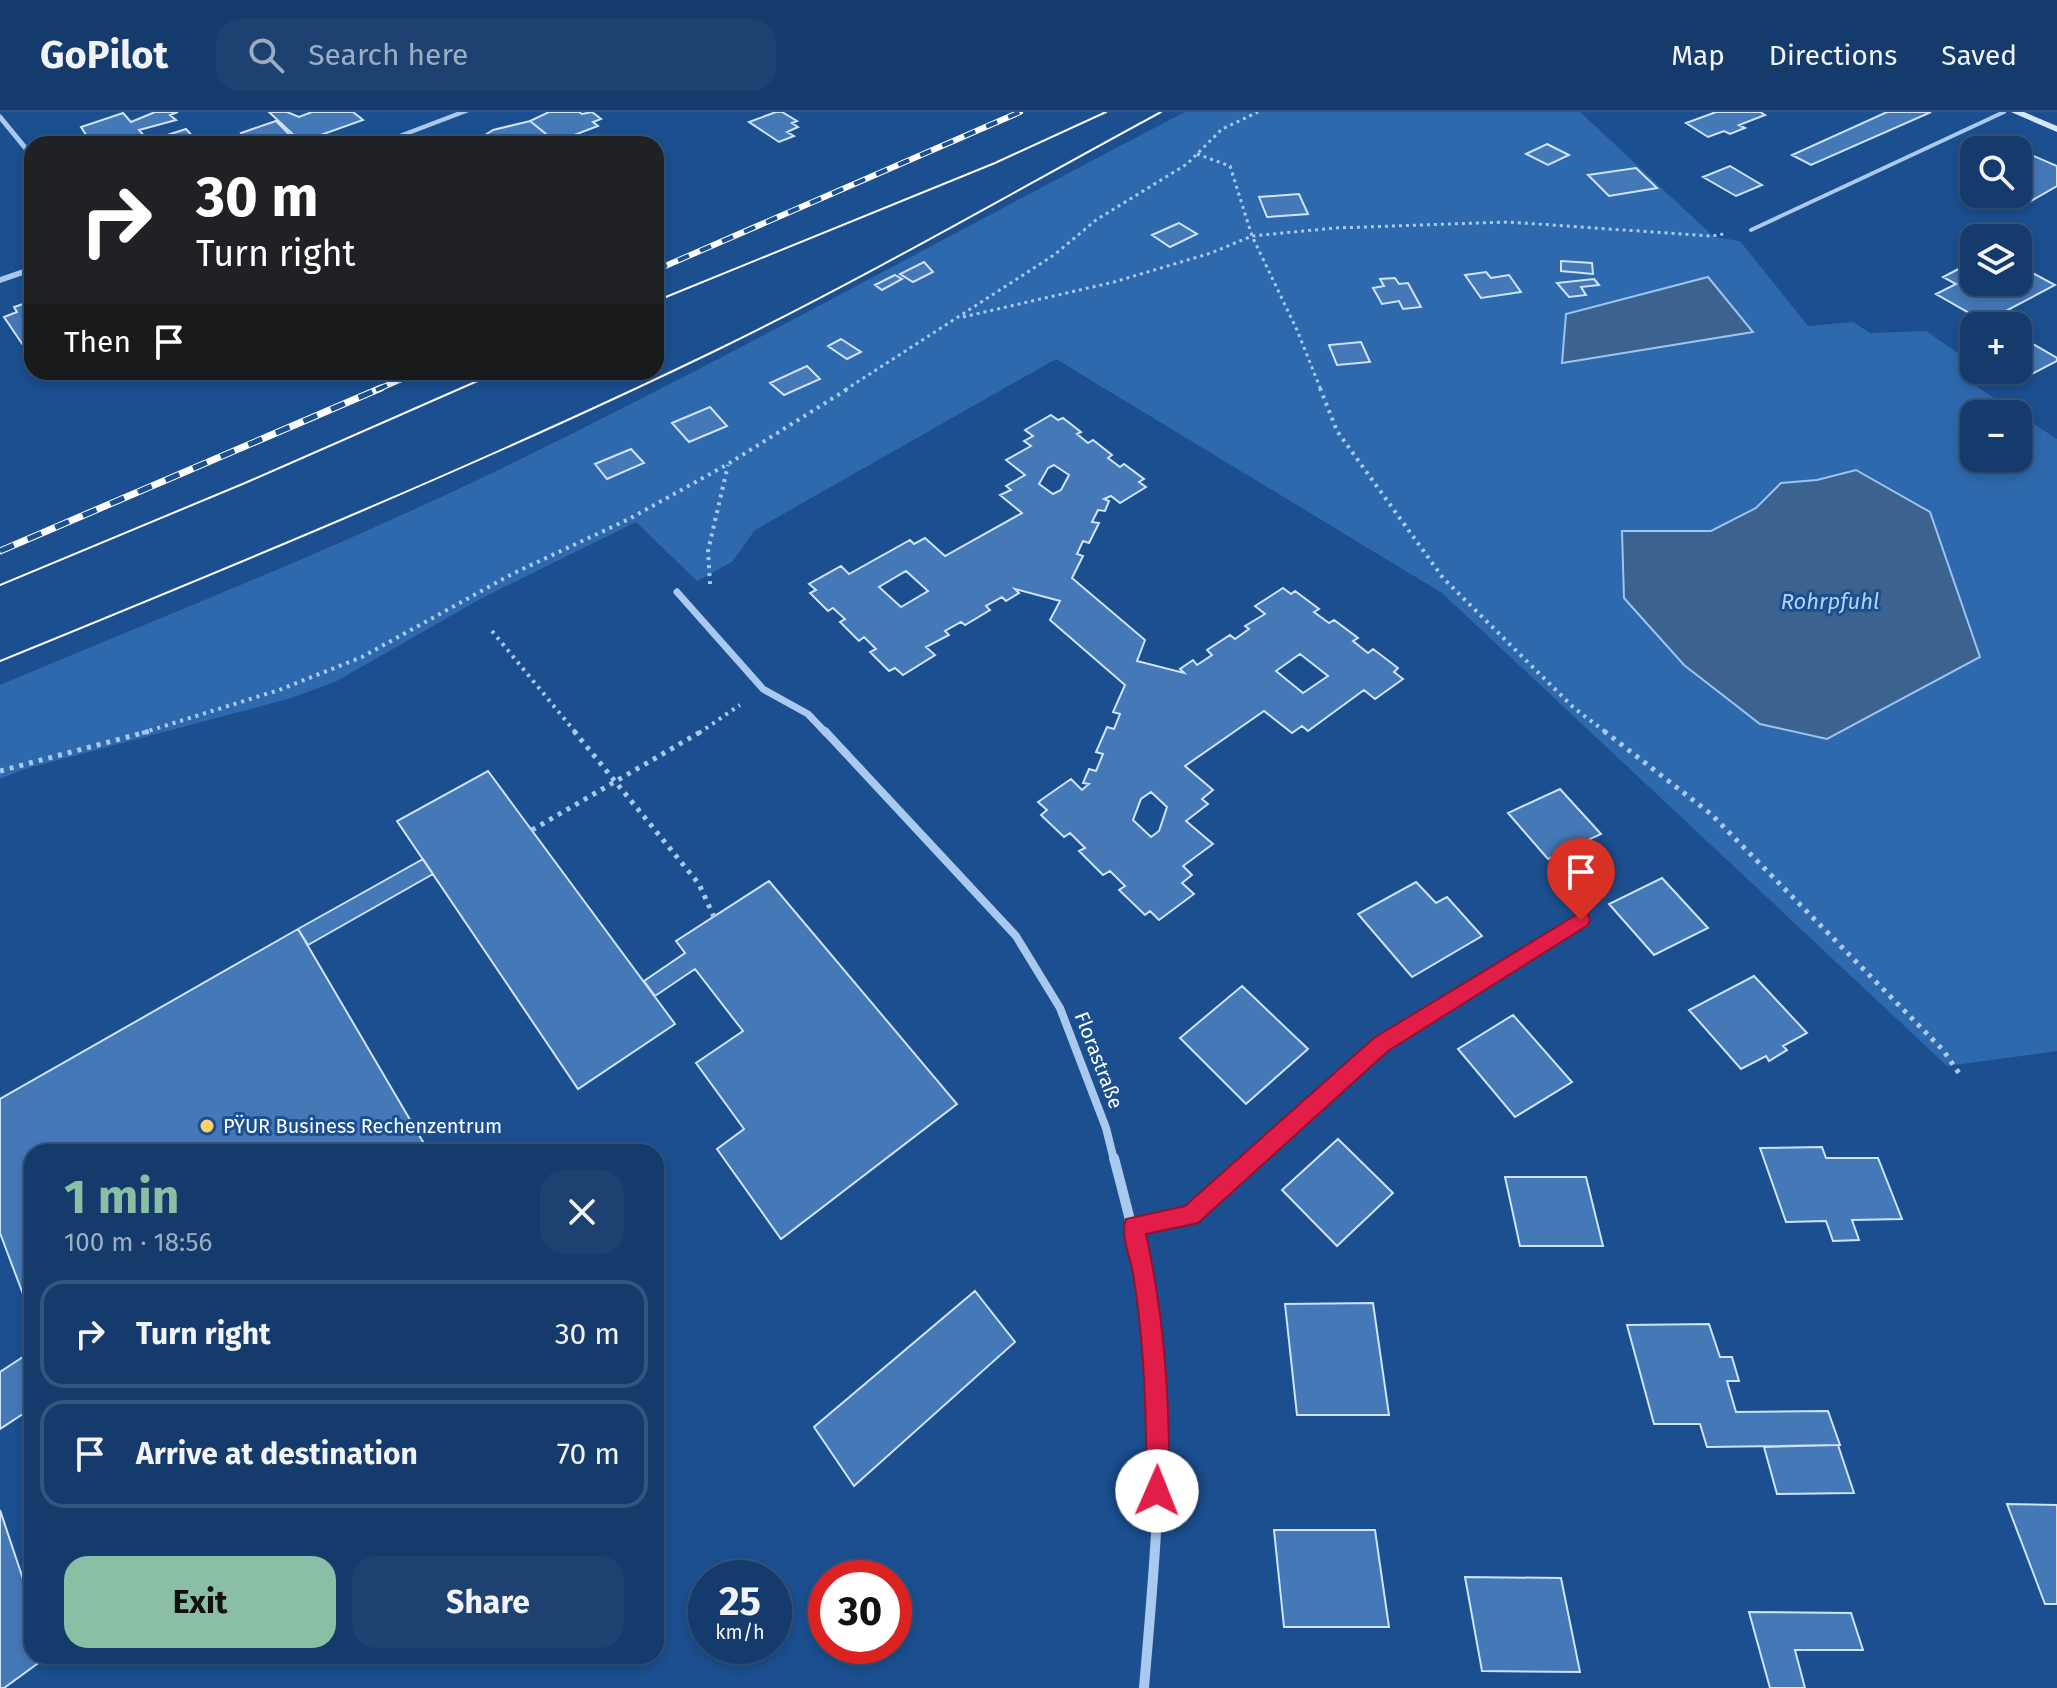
<!DOCTYPE html>
<meta charset="utf-8">
<style>
:root{--surface:#143b6b;--page:#1d4271;--text:#f1f3f6;--muted:#9dadc1;--line:#33557e;--accent:#8abfa5}
body{margin:0;font-family:"Fira Sans",sans-serif;background:var(--page);color:var(--text);height:100vh;display:flex;flex-direction:column;font-size:30px;white-space:nowrap}
*{box-sizing:border-box;margin:0}
p{font-size:26px;color:var(--muted)}
.icon{flex:none;width:44px;height:44px;fill:none;stroke:currentColor;stroke-width:2;stroke-linecap:round;stroke-linejoin:round}
.map{position:relative;flex:1;overflow:hidden}
.side{position:absolute;left:24px;top:1032px;width:640px;height:520px;display:flex;flex-direction:column;background:var(--surface);border-radius:24px;box-shadow:0 4px 12px #0003,0 0 0 2px var(--line)}
.side>*{flex:none}
.guide{position:absolute;left:24px;top:24px;width:640px;height:244px;border-radius:24px;box-shadow:0 4px 12px #0003,0 0 0 2px var(--line);background:#202124;color:#fff;overflow:hidden}
.tools{position:absolute;left:1960px;top:24px;display:grid;gap:16px}
.tools a{display:grid;place-items:center;width:72px;height:72px;border-radius:16px;background:var(--surface);box-shadow:0 4px 12px #0003,0 0 0 2px var(--line);font-size:40px}
.speed{position:absolute;left:688px;top:1448px;display:flex;gap:16px;font-size:40px;font-weight:700;text-align:center}
.speed>*{display:grid;place-content:center;width:104px;height:104px;border-radius:50%;background:var(--surface);box-shadow:0 4px 12px #0003,0 0 0 2px var(--line);line-height:1}
.speed small{font-size:20px;font-weight:400}
.speed .limit{border:12px solid #d22;background:#fff;color:#111}
.pin{position:absolute;display:grid;place-items:center;width:68px;height:68px;color:#fff;margin:-82px -34px;border-radius:50% 50% 50% 0;rotate:-45deg;box-shadow:0 0 8px #0007}
.pin .icon{rotate:45deg}
.me{position:absolute;width:88px;margin:-44px;rotate:1deg;stroke-linejoin:round;filter:drop-shadow(0 0 6px #0008)}
.turn{display:flex;align-items:center;gap:28px;height:168px;padding:0 40px;font-size:36px}
.turn .icon{width:104px;height:104px;stroke-width:2.5}
.turn b{display:block;font-size:56px;line-height:68px}
.then{display:flex;align-items:center;height:76px;padding:0 40px;background:#0003;gap:16px;font-size:30px}
.round{display:grid;place-items:center;flex:none;width:84px;height:84px;border-radius:24px;background:var(--page)}
.headline{display:flex;align-items:center;justify-content:space-between;height:136px;padding:0 40px}
h1{font-size:48px;font-weight:700;line-height:60px;color:var(--accent)}
.button{display:flex;gap:16px;margin-top:auto;padding:16px 40px}
.button a{flex:1;height:92px;border-radius:24px;background:var(--accent);color:#111;font-size:32px;font-weight:700;line-height:92px;text-align:center}
.button a+a{background:var(--page);color:var(--text)}
ul{padding:0;list-style:none}
li{display:flex;align-items:center;gap:24px;height:108px;margin:0 16px 12px;padding:0 24px;border:4px solid var(--line);border-radius:24px}
li div{flex:1}
li b{display:block;font-size:30px}
li em{font-style:normal}
header{display:flex;align-items:center;gap:48px;box-sizing:border-box;height:112px;padding:0 40px;background:var(--surface);border-bottom:2px solid var(--line)}
header strong{font-size:38px}
nav{display:flex;gap:44px;margin-inline-start:auto;font-size:28px}
.search{width:560px;height:72px;background:var(--page);display:flex;align-items:center;gap:20px;box-sizing:border-box;padding:0 28px;border-radius:24px;color:var(--muted);font-size:30px}
.map>svg:first-child{display:block}
</style>
<header>
<strong>GoPilot</strong>
<div class="search"><svg class="icon" aria-label="search" viewBox="0 0 24 24"><circle cx="10" cy="10" r="6"/><path d="M15 15l6 6"/></svg>Search here</div>
<nav><a>Map</a><a>Directions</a><a>Saved</a></nav>
</header>
<div class="map">
<svg width="2057" height="1576" viewBox="0 0 2057 1576">
<rect width="100%" height="100%" fill="#1b4f8f"/>
<path fill="#2e69ad" fill-rule="evenodd" d="M1185,0H1580L1714,125L1740,129L1808,214L1853,210L1870,221L1926,219L1974,252V258H1983L1995,266L1976,274L2057,327V939L1947,954L1442,481L1056,247L755,418L732,450L697,469L636,410L482,486L335,570L288,587L25,657L0,667V573C165,504 332,438 492,361C727,247 954,120 1185,0ZM1974,302H2018V346H1974ZM1856,359L1930,400L1979,545L1828,627L1622,419H1711L1756,396L1782,371L1817,368Z"/>
<path fill="#3c6290" stroke="#9cc4f0" stroke-width="2" d="M1708,165L1753,220L1562,251L1566,202Z
M1856,358L1930,400L1980,545L1827,627L1760,612L1684,553L1624,486L1622,419H1711L1756,396L1781,371L1817,368Z"/>
<path fill="#4478b7" stroke="#cfe3fa" stroke-width="2" fill-rule="evenodd" d="M155,0H178L170,3L176,8L139,18L147,27L133,32H92L81,15L123,1L131,10Z
M269,0H287L299,5L312,0H353L363,8L301,30Z
M579,0L582,2L592,0L601,7L593,10L598,14L556,30L530,9L549,0Z
M776,0H782L797,9L792,11L798,15L787,20L794,24L779,30L749,10Z
M1716,0H1760L1765,3L1739,13L1745,16L1730,22L1724,19L1708,25L1686,11Z
M1887,0H1931L1811,53L1792,43Z
M276,9L299,32H250L241,21Z
M530,9L556,30L480,32L476,29L493,18Z
M186,17L195,27L179,32H160L155,27Z
M1547,32L1569,43L1548,53L1526,42Z
M2022,39L2057,54V74L2024,93L2002,83L2018,82V72L2024,68L2018,65V42Z
M1730,54L1762,73L1736,84L1703,65Z
M1636,56L1657,76L1609,84L1588,63Z
M1299,82L1308,102L1267,105L1259,85Z
M1179,111L1197,122L1170,135L1152,123Z
M1561,149L1592,151L1593,162L1561,159Z
M1974,149V170H2018V153L2055,173L1985,210L1936,182L1956,172L1943,165Z
M924,150L933,160L913,170L900,162Z
M1486,160L1491,166L1509,163L1521,180L1481,186L1465,163Z
M895,163L902,167L882,178L875,173Z
M1395,166L1399,172L1408,171L1421,195L1403,197L1399,189L1382,192L1373,176L1384,174L1380,167Z
M1594,167L1599,173L1581,175L1586,183L1569,185L1557,171Z
M32,189V230L23,233L4,205L17,200L14,195Z
M2021,225L2057,246V249L2018,269L2000,258H2018V227Z
M841,227L861,240L847,247L828,234Z
M1361,230L1370,250L1337,253L1329,233Z
M807,254L820,267L784,283L770,271Z
M710,295L727,314L689,330L672,311Z
M1051,303L1058,308L1063,306L1081,320L1077,322L1088,331L1093,328L1112,343L1108,346L1120,355L1124,352L1144,367L1139,370L1146,375L1120,391L1111,384L1104,387L1109,389L1105,399L1098,398L1092,410L1099,411L1089,431L1083,429L1077,442L1083,444L1072,466L1145,528L1137,549L1184,561L1180,557L1193,548L1197,553L1212,543L1207,538L1230,523L1235,527L1249,517L1245,514L1265,502L1255,494L1283,476L1291,482L1295,479L1319,497L1314,500L1329,511L1334,508L1358,526L1353,529L1368,541L1373,537L1398,556L1394,560L1403,567L1375,587L1364,578L1308,619L1302,614L1292,621L1264,599L1185,654L1213,678L1202,687L1208,692L1186,709L1213,732L1183,754L1192,763L1182,771L1194,782L1159,808L1150,799L1145,803L1119,778L1125,774L1110,759L1103,763L1079,739L1085,736L1070,721L1064,725L1041,703L1047,698L1038,690L1071,667L1082,678L1089,672L1083,671L1089,657L1096,659L1103,642L1096,640L1107,615L1114,617L1120,602L1113,600L1125,573L1050,508L1060,489L1015,477L1019,481L1006,489L1002,485L986,494L990,498L965,513L961,510L945,519L949,523L926,535L935,543L903,563L895,556L889,559L870,540L876,537L864,525L859,529L840,510L845,507L833,496L828,499L810,481L816,478L809,472L841,454L849,462L910,428L914,432L925,426L945,444L1022,401L1000,383L1011,378L1006,374L1025,363L1006,348L1031,334L1024,329L1033,324L1025,318ZM1054,353L1069,363L1061,378L1053,382L1039,372L1048,356ZM906,459L928,479L901,495L879,475ZM1300,542L1328,564L1303,581L1276,559ZM1151,680L1167,695L1159,719L1151,725L1133,708L1141,687Z
M631,337L644,351L607,367L595,352Z
M488,659L675,912L578,977L397,709Z
M1560,677L1601,722L1548,747L1508,701Z
M423,747L433,762L308,833L298,817Z
M1662,766L1708,816L1654,843L1609,792Z
M769,769L957,992L781,1127L717,1037L744,1017L696,951L743,919L695,857L655,884L644,869L685,841L676,829Z
M1416,770L1436,791L1447,785L1482,824L1412,865L1358,802Z
M298,817L429,1040H32V1206L0,1121V987Z
M1754,864L1807,921L1783,934L1787,938L1769,949L1766,944L1741,957L1689,898Z
M1242,874L1308,937L1246,992L1180,926Z
M1513,903L1572,970L1515,1005L1458,937Z
M1338,1027L1393,1081L1337,1134L1282,1078Z
M1822,1035L1826,1046H1878L1902,1107L1852,1108L1859,1128L1833,1129L1826,1109L1786,1110L1760,1036Z
M1505,1065H1586L1603,1134H1520Z
M975,1179L1015,1230L854,1374L814,1315Z
M1373,1191L1389,1303H1297L1285,1192Z
M1709,1212L1720,1245H1732L1739,1269H1727L1736,1300L1828,1299L1840,1333L1707,1335L1700,1312H1654L1627,1213Z
M32,1239V1296L0,1317V1260Z
M1838,1333L1854,1381L1777,1382L1764,1335Z
M2007,1392L2057,1393V1492H2045Z
M0,1398L32,1494V1544H48L4,1576H0Z
M1274,1418H1375L1389,1515H1284Z
M1465,1465L1561,1466L1580,1560L1482,1559Z
M1749,1500L1851,1501L1863,1538H1795L1805,1576H1770Z"/>
<g fill="none" stroke-linecap="round" stroke-linejoin="round">
<path stroke="#a9c9ee" stroke-width="3" stroke-dasharray="3 4" stroke-linecap="butt" d="M1197,42L1230,54L1252,124L1297,218L1321,278
M963,205L1114,170L1211,141L1252,124L1335,116L1508,110L1711,124L1724,122
M845,278L1054,143L1096,108L1187,52L1222,17L1258,0"/>
<path stroke="#a9c9ee" stroke-width="4" stroke-dasharray="3 5" stroke-linecap="butt" d="M1320,276L1337,319L1443,466L1574,596L1607,621
M710,472L708,439L728,353
M492,519L576,621
M142,621L279,578L362,545L512,462L629,407L728,352L849,276
M699,621L740,593"/>
<path stroke="#a9c9ee" stroke-width="5" stroke-dasharray="4 6" stroke-linecap="butt" d="M574,619L699,772L714,805
M1604,619L1711,702L1943,938L1961,964
M0,659L150,619
M532,718L702,619"/>
<path stroke="#a9c9ee" stroke-width="4" d="M1751,118L2004,0"/>
<path stroke="#a9c9ee" stroke-width="6" d="M1252,1048L1381,932L1581,808"/>
<path stroke="#a9c9ee" stroke-width="8" d="M1134,1114L1190,1103L1254,1046"/>
<path stroke="#a9c9ee" stroke-width="5" d="M0,5L32,44"/>
<path stroke="#a9c9ee" stroke-width="7" d="M677,480L763,577L808,602L826,621"/>
<path stroke="#a9c9ee" stroke-width="8" d="M825,619L1016,824L1060,896L1106,1016L1114,1048"/>
<path stroke="#a9c9ee" stroke-width="10" d="M1114,1046C1135,1126 1157,1207 1159,1290C1161,1386 1152,1481 1144,1576"/>
<path fill="#a9c9ee" fill-rule="evenodd" d="M457,0H469L385,32H373Z
M32,154V160L0,171V165Z"/>
<path fill="#d6e6fa" fill-rule="evenodd" d="M2011,0H2024L2057,14V20Z"/>
<path stroke="#fff" stroke-width="2" d="M656,189L995,51L1106,0
M0,473L245,371L498,260
M0,549C243,450 486,350 723,235C872,162 1015,79 1161,0"/>
<defs>
<path id="rail-far1" d="M656,158L1020,0
M376,278L418,260"/>
<path id="rail" d="M0,439L381,276"/>
</defs>
<use href="#rail-far1" stroke="#fff" stroke-width="6"/>
<use href="#rail" stroke="#fff" stroke-width="7"/>
<use href="#rail-far1" stroke="#1b4f8f" stroke-width="4" stroke-dasharray="12" stroke-linecap="butt"/>
<use href="#rail" stroke="#1b4f8f" stroke-width="5" stroke-dasharray="15" stroke-linecap="butt"/>
</g>
<path fill="#e11d48" stroke="#92132f" stroke-width="2" d="M1581,800L1588,802L1590,808L1588,813L1388,939L1198,1111L1146,1122C1165,1209 1170,1290 1169,1379L1166,1387L1157,1390L1149,1387L1146,1379C1147,1306 1145,1233 1133,1161C1130,1145 1120,1122 1126,1107L1185,1094L1374,926Z"/>
<circle fill="#ffd166" stroke="#1b4f8f" stroke-width="3" cx="207" cy="1014" r="8"/>
<g text-anchor="middle" dominant-baseline="central" stroke-width="6" stroke-linejoin="round" paint-order="stroke">
<g font-size="20" fill="#fff" stroke="#1b4f8f">
<text transform="translate(1099 948) rotate(69)">Florastraße</text>
</g>
<g font-size="20" fill="#fff" stroke="#1b4f8f" text-anchor="start">
<text x="223" y="1014">PŸUR Business Rechenzentrum</text>
</g>
<g font-size="22" font-style="italic" fill="#b5d3f5" stroke="#1b4f8f">
<text x="1830" y="489">Rohrpfuhl</text>
</g>
</g>
</svg>
<div class="tools">
<a><svg class="icon" aria-label="search" viewBox="0 0 24 24"><circle cx="10" cy="10" r="6"/><path d="M15 15l6 6"/></svg></a>
<a><svg class="icon" aria-label="layers" viewBox="0 0 24 24"><path d="M12 4l9 5-9 5-9-5zM3 14l9 5 9-5"/></svg></a>
<a>+</a>
<a>−</a>
</div>
<div class="speed"><div>25<small>km/h</small></div><div class="limit">30</div></div>
<div class="pin" style="left:1581px;top:808px;background:#d93025"><svg class="icon" aria-label="arrive" viewBox="0 0 24 24"><path d="M6 21V4h12l-3 4 3 4H6"/></svg></div>
<svg class="me" style="left:1157px;top:1379px" viewBox="-20 -20 40 40"><circle r="19" fill="#fff"/><path d="M0-13L10 11 0 6-10 11z" fill="#e11d48"/></svg>
<div class="guide">
<div class="turn"><svg class="icon" aria-label="right" viewBox="0 0 24 24"><path d="M7 20v-9h11M14 6l5 5-5 5"/></svg><div><b>30 m</b>Turn right</div></div>
<div class="then">Then<svg class="icon" aria-label="arrive" viewBox="0 0 24 24"><path d="M6 21V4h12l-3 4 3 4H6"/></svg></div>
</div>
<section class="side">
<div class="headline"><div><h1>1 min</h1><p>100 m · 18:56</p></div><a class="round"><svg class="icon" aria-label="close" viewBox="0 0 24 24"><path d="M6 6l12 12M18 6L6 18"/></svg></a></div>
<ul>
<li><svg class="icon" aria-label="right" viewBox="0 0 24 24"><path d="M7 20v-9h11M14 6l5 5-5 5"/></svg><div><b>Turn right</b></div><em>30 m</em></li>
<li><svg class="icon" aria-label="arrive" viewBox="0 0 24 24"><path d="M6 21V4h12l-3 4 3 4H6"/></svg><div><b>Arrive at destination</b></div><em>70 m</em></li>
</ul>
<div class="button"><a>Exit</a><a>Share</a></div>
</section>
</div>
